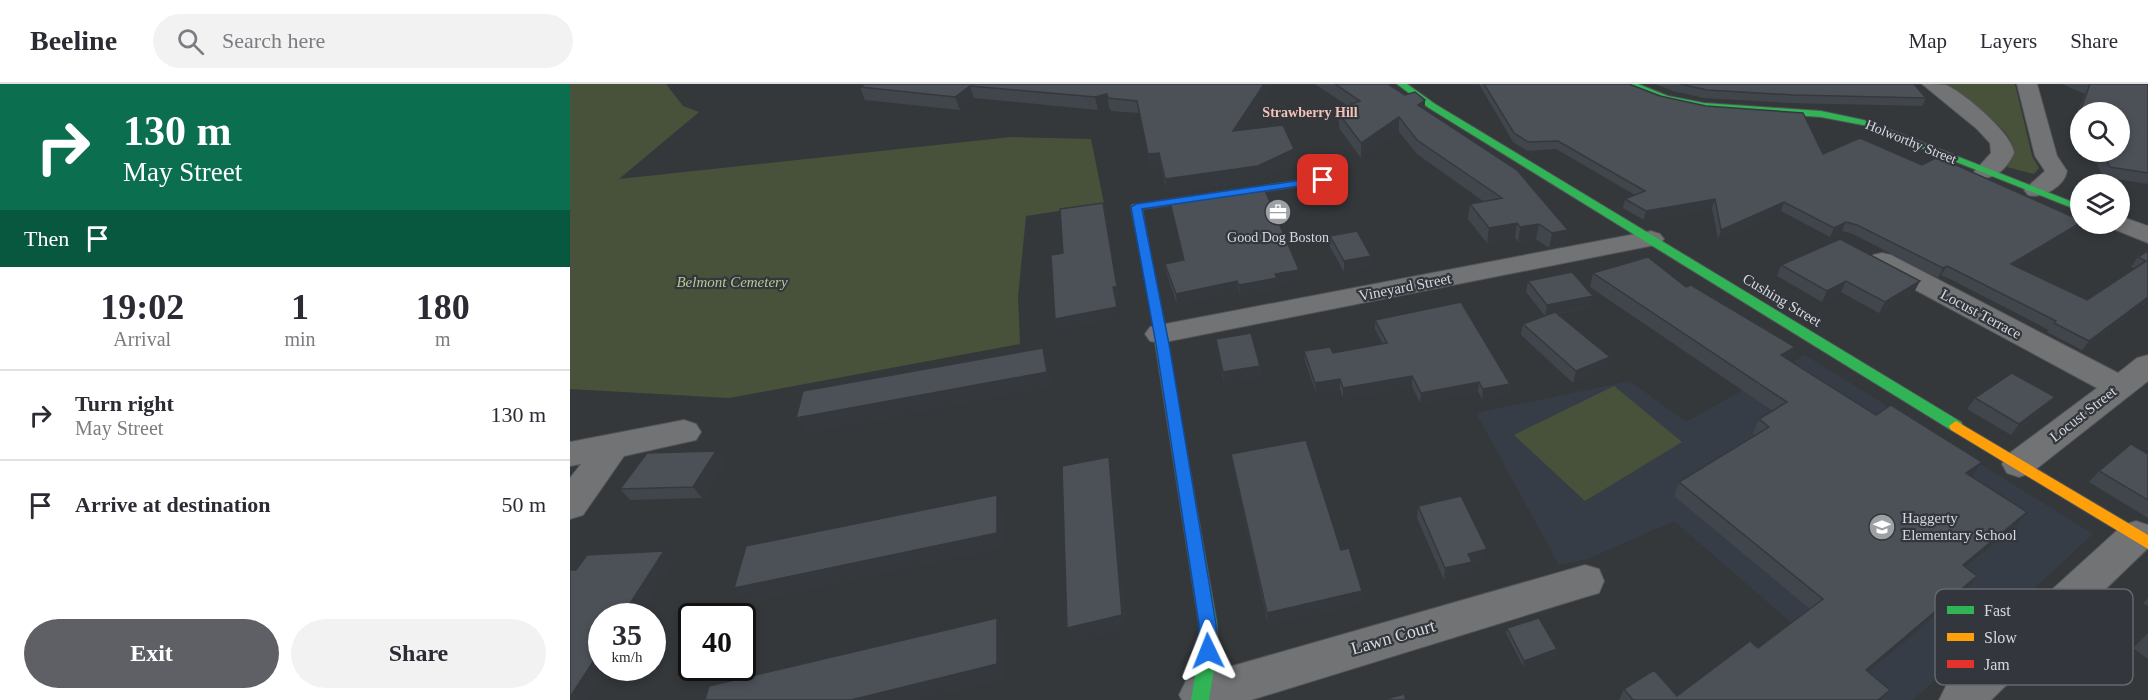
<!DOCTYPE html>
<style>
:root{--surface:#fff;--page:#f2f2f3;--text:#2b2b33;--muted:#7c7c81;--line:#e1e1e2;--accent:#5f6066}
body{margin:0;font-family:Georgia,serif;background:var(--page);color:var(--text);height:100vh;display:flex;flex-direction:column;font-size:22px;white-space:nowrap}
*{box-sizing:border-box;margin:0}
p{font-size:20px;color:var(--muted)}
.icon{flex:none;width:33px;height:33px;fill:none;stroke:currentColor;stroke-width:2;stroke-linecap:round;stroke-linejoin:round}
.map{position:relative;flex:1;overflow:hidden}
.details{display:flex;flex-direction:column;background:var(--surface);width:570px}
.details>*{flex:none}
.hud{background:#0b6e4f;color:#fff;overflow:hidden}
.controls{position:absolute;left:1500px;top:18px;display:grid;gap:12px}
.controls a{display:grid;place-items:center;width:60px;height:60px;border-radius:50%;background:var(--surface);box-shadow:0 3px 9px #0003;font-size:30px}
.speed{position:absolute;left:18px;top:519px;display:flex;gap:12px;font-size:30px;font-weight:700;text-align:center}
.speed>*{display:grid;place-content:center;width:78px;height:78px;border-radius:50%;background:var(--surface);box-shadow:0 3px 9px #0003;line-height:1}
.speed small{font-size:15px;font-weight:400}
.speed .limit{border:3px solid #111;border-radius:9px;background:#fff;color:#111}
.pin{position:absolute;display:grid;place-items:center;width:51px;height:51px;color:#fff;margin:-26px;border-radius:12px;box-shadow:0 3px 9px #0006}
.me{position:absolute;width:66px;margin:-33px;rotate:358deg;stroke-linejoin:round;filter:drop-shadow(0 0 4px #0008)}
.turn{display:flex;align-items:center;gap:21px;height:126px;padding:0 24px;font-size:27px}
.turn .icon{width:78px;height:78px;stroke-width:2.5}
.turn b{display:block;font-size:42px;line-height:51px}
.then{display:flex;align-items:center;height:57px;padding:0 24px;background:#0003;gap:12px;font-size:22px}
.eta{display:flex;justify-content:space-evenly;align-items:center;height:102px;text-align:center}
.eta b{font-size:36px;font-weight:800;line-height:42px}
.cta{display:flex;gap:12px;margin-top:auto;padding:12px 24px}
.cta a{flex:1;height:69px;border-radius:36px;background:var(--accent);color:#fff;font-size:24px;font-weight:800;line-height:69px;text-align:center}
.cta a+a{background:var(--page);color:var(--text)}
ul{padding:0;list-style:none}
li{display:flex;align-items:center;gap:18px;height:90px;padding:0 24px;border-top:2px solid var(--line)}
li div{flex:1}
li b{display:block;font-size:22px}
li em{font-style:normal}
header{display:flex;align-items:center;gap:36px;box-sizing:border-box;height:84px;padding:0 30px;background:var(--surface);border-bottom:2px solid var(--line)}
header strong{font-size:28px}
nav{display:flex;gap:33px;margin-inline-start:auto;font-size:21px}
.search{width:420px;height:54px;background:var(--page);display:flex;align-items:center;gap:15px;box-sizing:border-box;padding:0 21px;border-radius:33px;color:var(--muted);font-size:22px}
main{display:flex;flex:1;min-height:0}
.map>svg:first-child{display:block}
</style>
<header>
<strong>Beeline</strong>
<div class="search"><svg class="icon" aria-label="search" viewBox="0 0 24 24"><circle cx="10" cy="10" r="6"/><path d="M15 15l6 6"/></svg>Search here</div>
<nav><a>Map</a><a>Layers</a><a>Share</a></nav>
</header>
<main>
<section class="details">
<div class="hud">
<div class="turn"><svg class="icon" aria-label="right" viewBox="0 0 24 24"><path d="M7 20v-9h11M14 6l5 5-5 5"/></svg><div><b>130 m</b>May Street</div></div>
<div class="then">Then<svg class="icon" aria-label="arrive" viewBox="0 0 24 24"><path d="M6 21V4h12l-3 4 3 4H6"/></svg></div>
</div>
<div class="eta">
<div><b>19:02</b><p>Arrival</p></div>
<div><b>1</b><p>min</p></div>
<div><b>180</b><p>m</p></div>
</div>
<ul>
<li><svg class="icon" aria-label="right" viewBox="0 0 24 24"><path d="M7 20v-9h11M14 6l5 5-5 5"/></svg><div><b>Turn right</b><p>May Street</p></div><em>130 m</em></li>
<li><svg class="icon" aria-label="arrive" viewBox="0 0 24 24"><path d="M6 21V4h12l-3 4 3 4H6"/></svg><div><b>Arrive at destination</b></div><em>50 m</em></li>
</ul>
<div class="cta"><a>Exit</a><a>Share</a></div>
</section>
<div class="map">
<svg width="1578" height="616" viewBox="0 0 1578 616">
<rect width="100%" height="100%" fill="#35383b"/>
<path fill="#363d47" d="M1235,271L1523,450L1343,616H1310L1104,437L1018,475L989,481L906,329L1060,297L1116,338Z"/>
<path fill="#48523b" d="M0,0H96L113,22L129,28L49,95L441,53L521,55L534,120L456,132L448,212L450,260L159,314L0,305Z
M1375,0H1445L1462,72L1469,84L1464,90L1437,83L1444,69C1446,45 1393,14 1375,0Z
M1044,302L1112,358L1015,417L944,351Z"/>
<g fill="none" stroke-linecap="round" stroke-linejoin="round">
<defs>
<path id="street" d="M1352,0C1359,0 1370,0 1376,1C1393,8 1443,50 1444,69C1437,84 1425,97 1408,93L1404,88L1421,69L1420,59L1407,45Z
M1447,0H1467L1487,72L1497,87C1494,103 1472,115 1458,111L1454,106L1475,87L1465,72Z
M1550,132L1578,142V159L1541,144L1538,140H1550Z
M1081,147L1090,150L1094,155L1090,160L590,259L580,257L575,250L580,243L590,241Z
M1312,169L1321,171L1548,289L1567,274L1578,271V297L1461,389L1449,393L1437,389L1432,380L1437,371L1527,304L1303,183L1299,177L1303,171Z
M114,336L126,340L131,348L126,356L54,372L13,431L0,435V394L11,380L0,382V358Z
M1566,437L1578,441V464L1421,616H1369L1376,602L1553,441Z
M1015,481L1029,485L1034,497L1029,509L1015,513L681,616H612L609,611L616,597L631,591Z"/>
<path id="fast" d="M827,0H837L865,20L1391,338L1393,342L1391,346H1381L859,24Z
M1056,0H1068L1098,12L1134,19L1251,27L1298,37L1510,121V127L1293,41L1251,33L1134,25L1093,16Z
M590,247L596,251L647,540V567L639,616H621L629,567V540L584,251Z"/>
<path id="slow" d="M1386,337L1578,451V465L1381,346L1379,342Z"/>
<path id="jam" d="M753,93L758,96L757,98L572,125L596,251L590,255L586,254L561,123L562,121Z"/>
</defs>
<use href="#street" stroke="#525457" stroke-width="2"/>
<use href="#fast" stroke="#525457" stroke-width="2"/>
<use href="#slow" stroke="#525457" stroke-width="2"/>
<use href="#jam" stroke="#525457" stroke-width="2"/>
<use href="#street" fill="#717375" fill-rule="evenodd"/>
<use href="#fast" fill="#30b455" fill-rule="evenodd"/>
<use href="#slow" fill="#ff9f0a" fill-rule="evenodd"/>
<use href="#jam" fill="#e5322d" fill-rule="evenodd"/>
</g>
<path fill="#41464c" d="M295,0L699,6L674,46L724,65L725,79L689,96L597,108L591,83L581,84L569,29L541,27L539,23L528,26L404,14L390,26L295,16L290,3Z
M745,0H818L835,11L855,16V25L998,146L995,161L979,164L966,155L948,158L945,154L917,159L898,135L900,120L913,117L847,70L829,48L791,74L769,44V30L781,26V24Z
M909,0H1059L1253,70L1352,81L1512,140L1508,146L1446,182L1517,216L1565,184L1561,183L1568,173L1578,167V217L1512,266L1477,248L1479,246L1378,194L1371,191L1368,194L1283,150L1272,147L1260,153L1211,127L1148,155L1142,124L1074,136L1053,124L1055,115L1065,111L986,65L957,67L943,58Z
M1085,0H1344L1356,14L1352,22L1221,19L1134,14L1103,7Z
M1492,0H1578V100L1533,93L1521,68H1550V28H1510V46L1505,35L1515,10Z
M600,118L729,196L708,200V204L670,211L669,207L607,220L597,190L595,180L613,176Z
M760,152L801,172V183L774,188L760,163Z
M1211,181L1350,197L1344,208L1309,229L1271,208L1252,218L1207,192Z
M1023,189L1116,203L1220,276L1401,392L1446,442L1396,484L1407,492L1396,506L1299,588L1320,606L1311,616H1049L1054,605L1107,612L1188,564L1240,525L1104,412L1109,398L1185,351L1183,349L1189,335L1203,327L1020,203Z
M958,197L1021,223L988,230L1040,273L1037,284L1003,299L951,251L953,240L975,232L956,208Z
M805,236L940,300L939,310L912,315L908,307L850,319L842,302L773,314L770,305L746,309L735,277L734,267L763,269L813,260L805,245Z
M646,255L690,282L691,293L654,299Z
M1405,314L1477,324L1441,351L1397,325Z
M146,367L155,378L132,414L60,416L50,405Z
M661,370L771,466L792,518L698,540L663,381Z
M1578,370V434L1519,398L1529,387Z
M848,422L915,477L901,480L900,489L874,496L847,434Z
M1578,514V522L1573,519Z
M937,544L987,565L986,571L953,582L936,549Z
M1578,549V575L1563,564Z"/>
<path fill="#35393e" d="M694,0H699V6L665,61L663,47Z
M400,2L404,14L390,26L385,13Z
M537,10L539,23L528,26L525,13Z
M855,16L854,30L848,21Z
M829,33V48L791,74V59Z
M724,65L725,79L689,96L597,108L595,95Z
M589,69L591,83L581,84L578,70Z
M1145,115L1142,124L1074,136L1076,127Z
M1214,118L1211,127L1148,155L1151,146Z
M533,119L550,214H546L550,234L489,246L485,235L543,203Z
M1276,138L1272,147L1260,153L1264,144Z
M947,139L945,154L917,159L919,144Z
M969,140L966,155L948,158L950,143Z
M1510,140H1512L1508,146L1435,189L1441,180Z
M998,146L995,161L979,164L982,149Z
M801,172V183L774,188V177Z
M1377,182L1371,191L1368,194L1373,184Z
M729,186V196L708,200V204L670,211L669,201L705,190Z
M667,197L669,207L607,220L606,210Z
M1276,197L1271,208L1252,218L1257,207Z
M1350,197L1344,208L1309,229L1315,218Z
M1023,212L1021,223L975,232L977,221Z
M1578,213V217L1512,266L1519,257Z
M1225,263L1219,277L1211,271Z
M473,264L478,279L482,303L236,350L226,334Z
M1040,273L1037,284L1003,299L1006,287Z
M690,282L691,293L654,299L653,288Z
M842,292V302L773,314V304Z
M770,295V305L746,309L745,299Z
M909,298L908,307L850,319L851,309Z
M940,300L939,310L912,315L913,305Z
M1485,313L1477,324L1441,351L1449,340Z
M146,367L155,378L132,414L123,403Z
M539,373L544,388L557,546L503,559L497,544Z
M1412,378L1402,392L1386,403L1396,389Z
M427,411L434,427V464L177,519L164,504Z
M1457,428L1446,442L1382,495L1393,481Z
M917,465L915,477L901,480L900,489L874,496L875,484L898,470Z
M94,467L104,478L70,532H52Z
M1407,492L1396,506L1286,599L1296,586Z
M792,507V518L698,540L697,529Z
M427,534L435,549V595L349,616H281Z
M32,564V584H38L18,616H0V613Z
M987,565L986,571L953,582L954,577Z
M1320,606L1311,616H1308Z"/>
<path fill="#4c5158" stroke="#35393e" stroke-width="1.5" d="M295,0H694L663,47L713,41L724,65L688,82L595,95L589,69L578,70L567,17L538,14L537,10L525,13L400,2L385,13L290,3Z
M765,0H818L835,11L845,8L855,16L848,21L947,86L998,146L982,149L969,140L950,143L947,139L919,144L900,120L932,114L847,56L829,33L791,59L769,30L787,24L781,20L790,17Z
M914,0H1059L1090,12L1136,22L1233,29L1253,70L1290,54L1352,81L1368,73L1510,136V139L1441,180L1517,216L1576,177L1568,173L1578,167V213L1519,257L1484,239L1486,237L1383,185L1377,182L1373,184L1287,141L1276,138L1264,144L1214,118L1151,146L1145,115L1076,127L1055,115L1075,107L988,57L958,58L944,49Z
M1110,0H1344L1356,14L1224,11L1137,6Z
M1520,0H1578V89L1540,83L1532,68H1550V28H1512L1511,25Z
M694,104L729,186L705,190L707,194L669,201L667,197L606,210L595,180L614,176L600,118Z
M533,119L547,203H543L547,223L485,235L481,171L493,169L490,125Z
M787,147L801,172L774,177L760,152Z
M1270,155L1350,197L1315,218L1276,197L1257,207L1211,181Z
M1078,173L1116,203L1121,201L1225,263L1211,271L1306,331L1321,321L1412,378L1396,389L1457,428L1393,481L1407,492L1296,586L1320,606L1308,616H1063L1054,605L1084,586L1107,612L1180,557L1188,564L1253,515L1109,398L1199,343L1189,335L1217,318L1023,189Z
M1002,188L1023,212L977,221L958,197Z
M891,218L940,300L913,305L909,298L851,309L842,292L773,304L770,295L745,299L734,267L760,263L763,269L817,259L805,236Z
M985,228L1040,273L1006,287L953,240Z
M681,249L690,282L653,288L646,255Z
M473,264L477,288L226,334L233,307Z
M1442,289L1485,313L1449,340L1405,314Z
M736,356L771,466L779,464L792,507L697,529L661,370Z
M1561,360L1578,370V416L1529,387Z
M146,367L123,403L50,405L77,369Z
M539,373L552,531L497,544L492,382Z
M427,411V449L164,504L176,462Z
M891,412L917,465L898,470L902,478L875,484L848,422Z
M94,467L52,532H32V564L0,613V486H6L17,471Z
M427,534V580L281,616H135L139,602Z
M969,534L987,565L954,577L937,544Z
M834,610L836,616H813Z"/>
<path fill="#1a73e8" stroke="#114b97" stroke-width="1.5" d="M753,93L757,94V98L572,125L599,260L646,540L647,567L645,573L638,575L632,573L629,567V540L586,260L561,123L566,120Z"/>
<defs>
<symbol id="office-disc" viewBox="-11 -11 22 22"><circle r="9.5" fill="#9ea1a4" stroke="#33373d"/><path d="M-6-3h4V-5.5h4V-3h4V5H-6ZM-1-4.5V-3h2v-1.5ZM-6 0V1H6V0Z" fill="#fff"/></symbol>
<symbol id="school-disc" viewBox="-11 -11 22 22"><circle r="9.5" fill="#9ea1a4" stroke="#33373d"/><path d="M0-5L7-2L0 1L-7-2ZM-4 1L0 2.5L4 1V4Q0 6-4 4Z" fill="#fff"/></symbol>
</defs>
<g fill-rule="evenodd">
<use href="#office-disc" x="693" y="113" width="30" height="30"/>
<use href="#school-disc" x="1297" y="428" width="30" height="30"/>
</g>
<g text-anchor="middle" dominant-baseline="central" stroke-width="4.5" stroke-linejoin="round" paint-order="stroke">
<g font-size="14" font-weight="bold" fill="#f5c3b6" stroke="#33373d">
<text x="740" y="28">Strawberry Hill</text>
</g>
<g font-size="14" fill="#d6d9dd" stroke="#33373d">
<text transform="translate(1341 58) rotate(22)">Holworthy Street</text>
</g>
<g font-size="14" fill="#d6d9dd" stroke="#33373d">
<text x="708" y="153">Good Dog Boston</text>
</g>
<g font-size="15" font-style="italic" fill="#b3cc8f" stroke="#33373d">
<text x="162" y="198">Belmont Cemetery</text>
</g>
<g font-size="15" fill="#d6d9dd" stroke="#33373d">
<text transform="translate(835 203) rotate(-11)">Vineyard Street</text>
<text transform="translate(1212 216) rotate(31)">Cushing Street</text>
<text transform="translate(1411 230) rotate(28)">Locust Terrace</text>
<text transform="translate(1513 330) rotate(-38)">Locust Street</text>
</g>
<g font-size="15" fill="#d6d9dd" stroke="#33373d" text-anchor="start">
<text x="1332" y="434">Haggerty<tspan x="1332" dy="17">Elementary School</tspan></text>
</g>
<g font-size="18" fill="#d6d9dd" stroke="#33373d">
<text transform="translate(823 553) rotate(-16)">Lawn Court</text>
</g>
</g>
<rect x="1365" y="505" width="198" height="96" rx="9" fill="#33373d" stroke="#64686d" stroke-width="1.5"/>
<rect x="1377" y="522" width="27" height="8" fill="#30b455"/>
<rect x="1377" y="549" width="27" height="8" fill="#ff9f0a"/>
<rect x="1377" y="576" width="27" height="8" fill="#e5322d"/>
<g font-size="16" fill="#d6d9dd">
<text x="1414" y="532">Fast</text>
<text x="1414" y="559">Slow</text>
<text x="1414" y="586">Jam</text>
</g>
</svg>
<div class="controls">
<a><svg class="icon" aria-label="search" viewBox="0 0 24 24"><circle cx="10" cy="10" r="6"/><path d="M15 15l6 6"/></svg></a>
<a><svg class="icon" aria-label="layers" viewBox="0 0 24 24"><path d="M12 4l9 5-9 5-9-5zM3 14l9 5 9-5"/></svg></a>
</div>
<div class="speed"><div>35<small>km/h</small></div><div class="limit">40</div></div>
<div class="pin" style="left:753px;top:96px;background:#d93025"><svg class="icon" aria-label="arrive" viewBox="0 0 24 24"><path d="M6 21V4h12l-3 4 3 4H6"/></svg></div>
<svg class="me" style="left:638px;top:567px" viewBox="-20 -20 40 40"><path d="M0-17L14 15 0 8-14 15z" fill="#1a73e8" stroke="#fff" stroke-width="4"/></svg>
</div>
</main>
